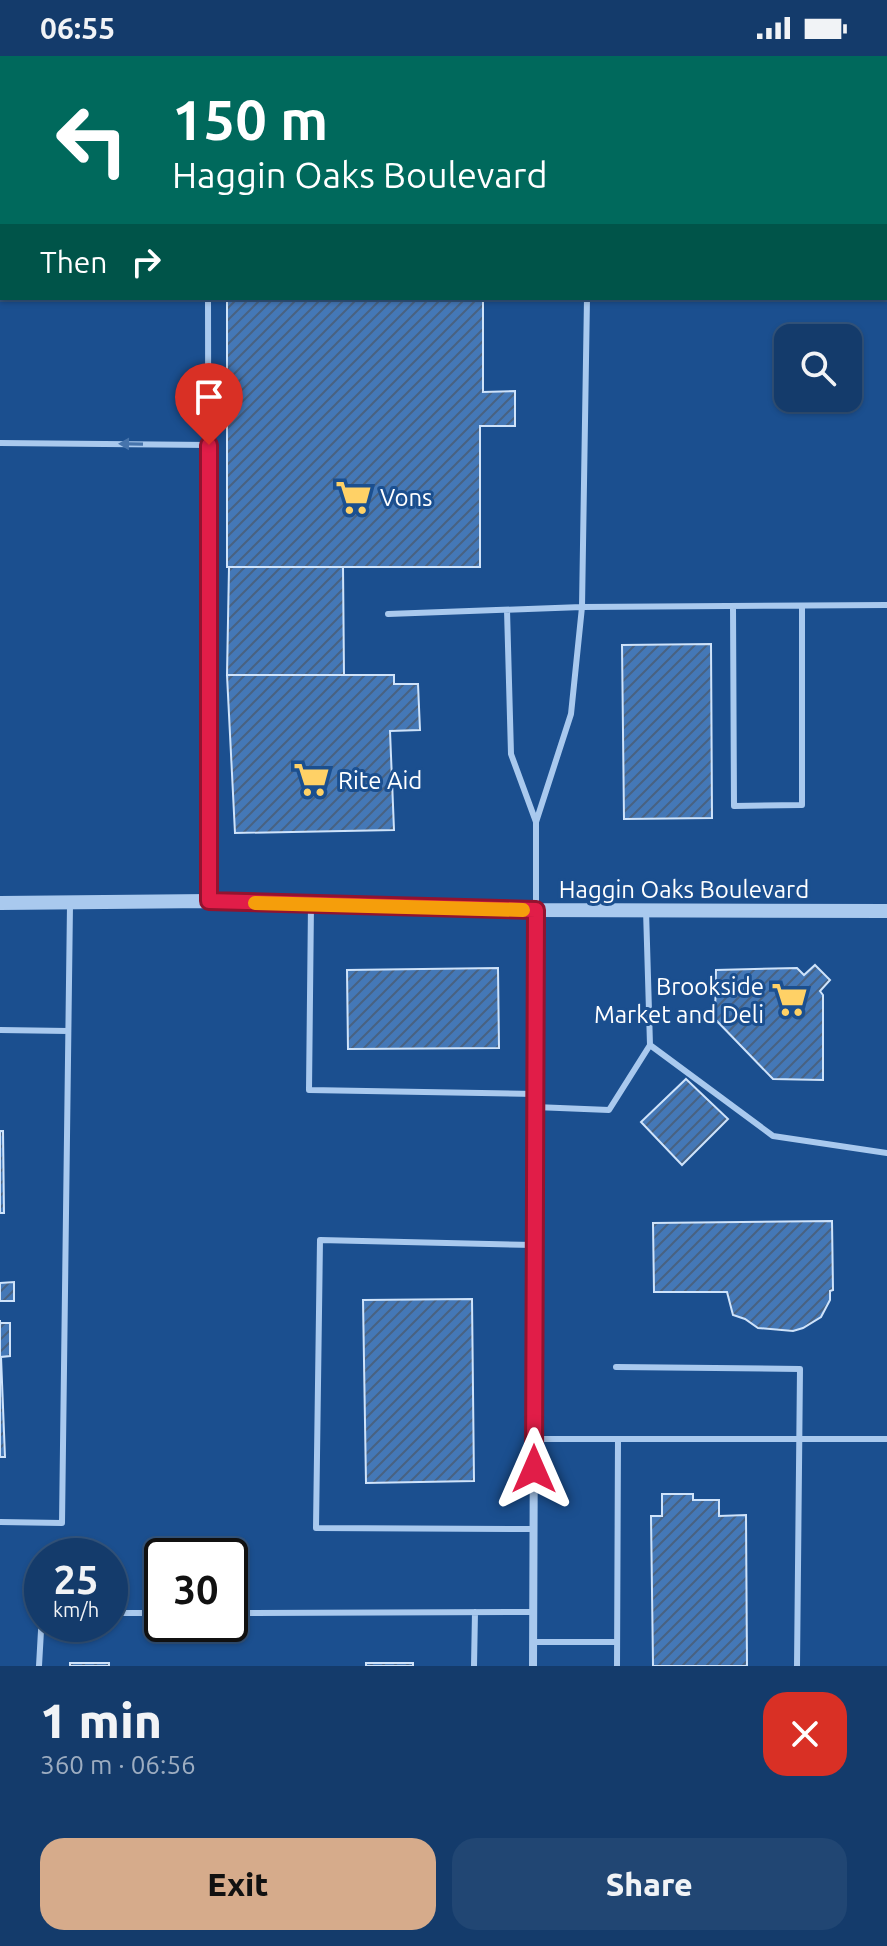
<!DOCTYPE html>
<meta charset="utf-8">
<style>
:root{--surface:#143b6b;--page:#214673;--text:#f1f3f6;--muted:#9dadc1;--line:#33557e;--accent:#d6ab8b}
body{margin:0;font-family:Ubuntu,sans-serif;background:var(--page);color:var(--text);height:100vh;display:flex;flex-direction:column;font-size:30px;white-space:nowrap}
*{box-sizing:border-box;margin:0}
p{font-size:26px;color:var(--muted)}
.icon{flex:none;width:44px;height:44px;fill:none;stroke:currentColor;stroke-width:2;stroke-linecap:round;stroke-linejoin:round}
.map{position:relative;height:1610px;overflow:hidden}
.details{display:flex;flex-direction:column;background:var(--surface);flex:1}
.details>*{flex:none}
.banner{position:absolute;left:0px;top:0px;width:888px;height:244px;box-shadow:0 2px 6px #0004,0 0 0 2px var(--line);background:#00695c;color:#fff;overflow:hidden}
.buttons{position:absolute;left:774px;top:268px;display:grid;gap:16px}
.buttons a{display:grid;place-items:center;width:88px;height:88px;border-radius:16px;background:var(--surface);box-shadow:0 2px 6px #0004,0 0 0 2px var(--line);font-size:40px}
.speed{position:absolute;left:24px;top:1482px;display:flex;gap:16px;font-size:40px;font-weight:700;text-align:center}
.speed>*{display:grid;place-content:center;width:104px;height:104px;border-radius:50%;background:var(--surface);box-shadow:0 2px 6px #0004,0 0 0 2px var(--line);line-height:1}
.speed small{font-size:20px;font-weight:400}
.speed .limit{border:4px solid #111;border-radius:12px;background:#fff;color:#111}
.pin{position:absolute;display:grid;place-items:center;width:68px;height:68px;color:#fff;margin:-82px -34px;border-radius:50% 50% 50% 0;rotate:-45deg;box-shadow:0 0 8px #0007}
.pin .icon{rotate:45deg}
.me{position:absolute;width:88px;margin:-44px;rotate:0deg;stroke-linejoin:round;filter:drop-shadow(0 0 6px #0008)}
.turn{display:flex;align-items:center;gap:28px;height:168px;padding:0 40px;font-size:36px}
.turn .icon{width:104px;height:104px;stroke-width:2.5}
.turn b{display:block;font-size:56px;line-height:68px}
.then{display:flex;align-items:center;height:76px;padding:0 40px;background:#0003;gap:16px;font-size:30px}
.round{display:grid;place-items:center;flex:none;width:84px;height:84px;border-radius:24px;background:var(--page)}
.overview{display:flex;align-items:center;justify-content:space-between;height:136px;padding:0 40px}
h1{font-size:48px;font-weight:800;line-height:60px}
.action{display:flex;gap:16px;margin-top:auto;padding:16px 40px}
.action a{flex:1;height:92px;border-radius:24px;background:var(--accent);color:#111;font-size:32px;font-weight:800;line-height:92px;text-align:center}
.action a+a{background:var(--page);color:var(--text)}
.status{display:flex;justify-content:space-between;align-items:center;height:56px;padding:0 40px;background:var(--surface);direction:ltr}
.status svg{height:22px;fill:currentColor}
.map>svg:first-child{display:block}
</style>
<div class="status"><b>06:55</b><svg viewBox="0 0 49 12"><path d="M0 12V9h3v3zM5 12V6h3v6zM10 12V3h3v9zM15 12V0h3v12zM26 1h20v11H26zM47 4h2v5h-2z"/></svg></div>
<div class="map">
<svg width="887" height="1610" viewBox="0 0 887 1610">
<defs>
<pattern id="building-hatch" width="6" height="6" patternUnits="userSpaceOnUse" patternTransform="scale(2)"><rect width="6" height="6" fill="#4478b7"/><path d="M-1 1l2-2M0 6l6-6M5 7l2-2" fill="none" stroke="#486282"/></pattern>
</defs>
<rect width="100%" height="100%" fill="#1b4f8f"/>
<path fill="url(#building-hatch)" stroke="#cfe3fa" stroke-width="2" d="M224,0H283V2H224Z
M363,0H497V2H360Z
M557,0H825V2Z
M227,242H483V336L515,335V370H480V511H227Z
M229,511H343L344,619H227Z
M711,588L712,762L624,763L622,589Z
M227,619H394V628H418L420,674L390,675L394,774L235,777Z
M815,909L830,924L820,935L823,939V1024L773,1023L715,963L716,914L797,912L804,919Z
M498,912L499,992L348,993L347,914Z
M686,1023L728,1063L682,1109L641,1066Z
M0,1075H3L4,1157H0Z
M832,1165L833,1234L830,1235V1244L821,1261L803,1272L793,1275L758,1272L745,1263L733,1259L727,1236H654L653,1167Z
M14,1226V1245H0V1227Z
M472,1243L474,1425L366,1427L363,1244Z
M0,1264V1267H10V1300L1,1301L5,1401H0Z
M662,1438H693V1444H719V1460L746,1459L747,1610H653L651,1460H662Z
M70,1607H109V1610H70Z
M366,1607H413V1610H366Z"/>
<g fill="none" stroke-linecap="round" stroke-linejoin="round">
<path stroke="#a9c9ee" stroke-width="6" d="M207,0V2
M886,128L887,127
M208,242L209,845
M587,242L582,551L887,549
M0,387L209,389
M733,550L734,750L802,749V550
M507,554L511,698L536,766
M388,558L582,551L571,658L536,766V854
M311,848L309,1034L535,1038
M646,854L650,989L773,1080L887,1097
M0,974L68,975
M535,1051L609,1054L650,989
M616,1311L800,1313L797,1610
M534,1383H887
M0,1466L62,1467L70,849
M534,1473L316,1472L320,1184L534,1189
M110,1557H162
M230,1557L533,1556
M533,1586H617
M39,1610L42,1557
M474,1610L475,1556
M617,1610L618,1383"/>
<path stroke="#a9c9ee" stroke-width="8" d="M533,1610L536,854"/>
<path stroke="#a9c9ee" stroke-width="14" d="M0,847L209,845L536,854L887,855"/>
</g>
<defs><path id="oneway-solid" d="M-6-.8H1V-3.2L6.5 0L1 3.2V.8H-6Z" transform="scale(2)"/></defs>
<use fill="#4674ac" href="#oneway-solid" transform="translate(131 388) rotate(-179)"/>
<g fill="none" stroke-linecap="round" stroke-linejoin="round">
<defs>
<path id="route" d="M209,389V845L536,854L534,1413"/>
</defs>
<use href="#route" stroke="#92132f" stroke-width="20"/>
<use href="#route" stroke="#e11d48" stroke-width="14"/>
<path stroke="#f59e0b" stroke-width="14" d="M255,847L523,854"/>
</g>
<defs>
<symbol id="supermarket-bare" viewBox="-9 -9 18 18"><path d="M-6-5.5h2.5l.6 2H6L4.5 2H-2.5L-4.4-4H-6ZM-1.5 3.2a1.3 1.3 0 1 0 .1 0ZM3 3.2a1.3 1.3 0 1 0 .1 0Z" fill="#ffd166" stroke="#1b4f8f" stroke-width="2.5" paint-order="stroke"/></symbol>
</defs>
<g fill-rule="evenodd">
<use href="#supermarket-bare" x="328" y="416" width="51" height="51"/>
<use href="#supermarket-bare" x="286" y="698" width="51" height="51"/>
<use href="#supermarket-bare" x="764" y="918" width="51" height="51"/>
</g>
<g text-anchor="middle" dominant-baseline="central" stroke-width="6" stroke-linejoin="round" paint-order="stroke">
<g font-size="24" fill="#fff" stroke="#1b4f8f" text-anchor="start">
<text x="380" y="441">Vons</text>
<text x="338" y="724">Rite Aid</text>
<text x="764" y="930" text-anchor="end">Brookside<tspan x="764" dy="28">Market and Deli</tspan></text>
</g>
<g font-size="24" fill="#fff" stroke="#1b4f8f">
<text x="684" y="833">Haggin Oaks Boulevard</text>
</g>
</g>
</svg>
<div class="buttons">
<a><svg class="icon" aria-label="search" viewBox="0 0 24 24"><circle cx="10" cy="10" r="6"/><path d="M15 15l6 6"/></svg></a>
</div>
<div class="speed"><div>25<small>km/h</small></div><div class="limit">30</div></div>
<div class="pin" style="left:209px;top:389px;background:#d93025"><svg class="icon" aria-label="arrive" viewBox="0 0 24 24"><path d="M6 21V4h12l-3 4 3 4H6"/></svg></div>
<svg class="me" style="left:534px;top:1413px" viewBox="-20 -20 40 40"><path d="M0-17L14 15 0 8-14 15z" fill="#e11d48" stroke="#fff" stroke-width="4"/></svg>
<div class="banner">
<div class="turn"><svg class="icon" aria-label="left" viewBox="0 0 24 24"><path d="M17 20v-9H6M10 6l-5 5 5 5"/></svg><div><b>150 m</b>Haggin Oaks Boulevard</div></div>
<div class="then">Then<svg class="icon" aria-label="right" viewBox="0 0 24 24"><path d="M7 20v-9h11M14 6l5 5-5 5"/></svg></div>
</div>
</div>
<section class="details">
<div class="overview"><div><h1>1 min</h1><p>360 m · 06:56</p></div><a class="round" style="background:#d93025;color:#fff"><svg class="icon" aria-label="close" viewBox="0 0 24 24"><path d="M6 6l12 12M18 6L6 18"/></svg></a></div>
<div class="action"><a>Exit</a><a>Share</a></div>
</section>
